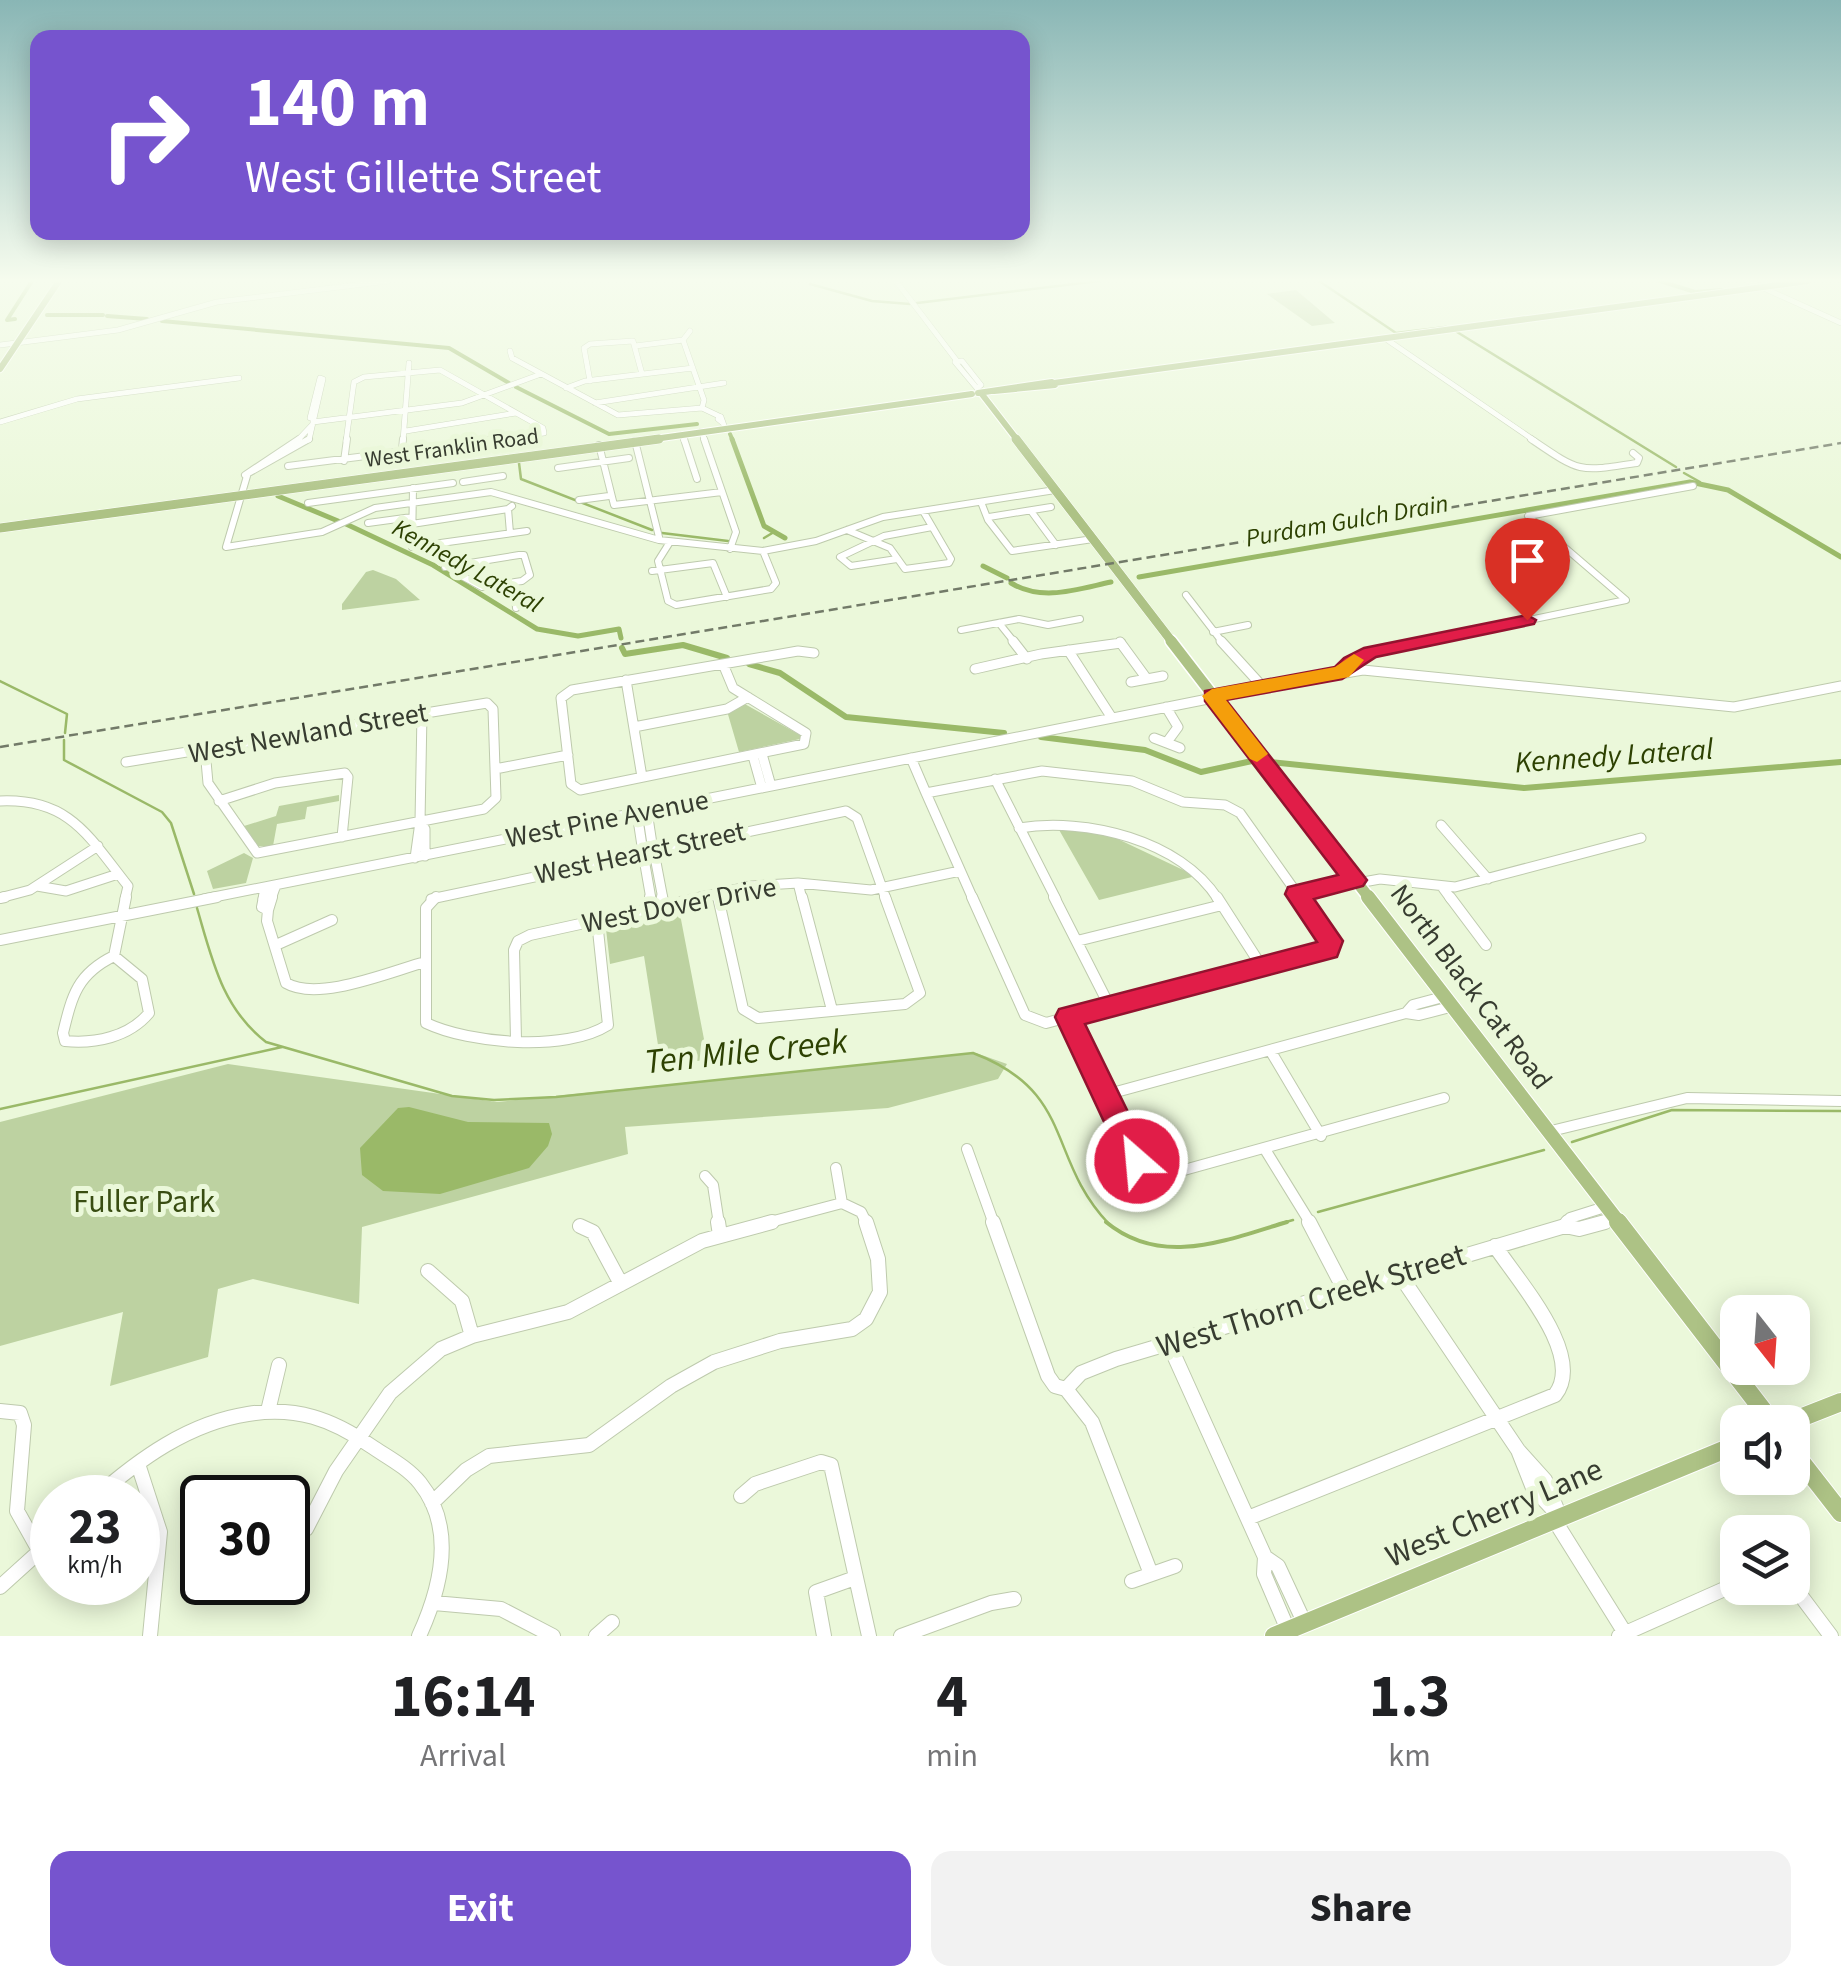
<!DOCTYPE html>
<style>
:root{--surface:#fff;--page:#f2f2f2;--text:#202124;--muted:#757577;--accent:#7654ce}
body{margin:0;font-family:"Source Sans 3",sans-serif;background:var(--page);color:var(--text);height:100vh;display:flex;flex-direction:column;font-size:38px;white-space:nowrap}
*{box-sizing:border-box;margin:0}
p{font-size:32px;color:var(--muted)}
.icon{flex:none;width:55px;height:55px;fill:none;stroke:currentColor;stroke-width:2;stroke-linecap:round;stroke-linejoin:round}
.map{position:relative;height:1636px;overflow:hidden}
.side{display:flex;flex-direction:column;background:var(--surface);flex:1}
.side>*{flex:none}
.hud{position:absolute;left:30px;top:30px;width:1000px;height:210px;border-radius:20px;box-shadow:0 5px 25px #0003;background:#7654ce;color:#fff;overflow:hidden}
.needle{width:65px;rotate:163deg}
.controls{position:absolute;left:1720px;top:1295px;display:grid;gap:20px}
.controls a{display:grid;place-items:center;width:90px;height:90px;border-radius:20px;background:var(--surface);box-shadow:0 5px 25px #0003;font-size:50px}
.speed{position:absolute;left:30px;top:1475px;display:flex;gap:20px;font-size:50px;font-weight:700;text-align:center}
.speed>*{display:grid;place-content:center;width:130px;height:130px;border-radius:50%;background:var(--surface);box-shadow:0 5px 25px #0003;line-height:1}
.speed small{font-size:25px;font-weight:400}
.speed .limit{border:5px solid #111;border-radius:15px;background:#fff;color:#111}
.pin{position:absolute;display:grid;place-items:center;width:85px;height:85px;color:#fff;margin:-102px -42px;border-radius:50% 50% 50% 0;rotate:-45deg;box-shadow:0 0 10px #0007}
.pin .icon{rotate:45deg}
.me{position:absolute;width:110px;margin:-55px;rotate:333deg;stroke-linejoin:round;filter:drop-shadow(0 0 8px #0008)}
.turn{display:flex;align-items:center;gap:35px;height:210px;padding:0 50px;font-size:45px}
.turn .icon{width:130px;height:130px;stroke-width:2.5}
.turn b{display:block;font-size:70px;line-height:85px}
.eta{display:flex;justify-content:space-evenly;align-items:center;height:170px;text-align:center}
.eta b{font-size:60px;font-weight:700;line-height:70px}
.primary-button{display:flex;gap:20px;margin-top:auto;padding:20px 50px}
.primary-button a{flex:1;height:115px;border-radius:20px;background:var(--accent);color:#fff;font-size:40px;font-weight:700;line-height:115px;text-align:center}
.primary-button a+a{background:var(--page);color:var(--text)}
.map>svg:first-child{display:block}
</style>
<div class="map">
<svg width="1841" height="1636" viewBox="0 0 1841 1636">
<rect width="100%" height="100%" fill="#ebf8da"/>
<path fill="#bdd2a1" d="M1296,290L1335,323L1312,326L1267,294Z
M373,570L396,579L420,600L342,610V604L366,572Z
M743,703L800,735V739L739,752L727,711Z
M339,795V801L307,807L305,819L277,824L273,846H258L244,826L276,816L279,806Z
M1058,828L1105,833L1196,876L1099,900Z
M244,853L253,858L246,883L213,889L207,871Z
M679,909L708,1060L661,1064L644,956L610,964L606,929L611,924Z
M976,1053L1007,1064L998,1079L888,1108L625,1127L628,1154L362,1227L359,1304L253,1279L218,1289L208,1357L110,1386L123,1312L0,1346V1122L228,1064L497,1102Z"/>
<path fill="#9ab968" d="M409,1107L468,1122L549,1123L552,1134L548,1146L529,1168L440,1194L383,1191L362,1175L360,1148L398,1108Z"/>
<g fill="none" stroke-linecap="round" stroke-linejoin="round">
<path stroke="#9ab968" stroke-width="2.5" d="M1319,281L1396,333L1446,327
M810,284L872,301L910,304
M917,303L1099,281
M1457,332L1676,467
M519,463L521,479L652,530
M1684,473L1700,482
M662,533L728,541
M764,538L774,532
M0,681L67,714L65,733
M64,740V760L162,812L171,823L194,894
M197,908C212,959 222,1008 266,1042L452,1096L494,1100L556,1097L973,1053C1076,1092 1046,1158 1109,1224
M0,1109L282,1047
M1572,1142L1672,1110L1841,1111
M1318,1212L1544,1150
M1279,1224L1293,1220"/>
<path stroke="#9ab968" stroke-width="4" d="M1106,1222C1162,1268 1226,1240 1287,1222"/>
<path stroke="#9ab968" stroke-width="4" d="M1660,281L1695,292L1722,290
M47,315H103
M107,316L147,319
M15,319L7,320L32,281
M162,321L449,348L509,383
M516,387L609,434L697,424
M730,434L733,441"/>
<path stroke="#9ab968" stroke-width="5" d="M732,439L764,526L785,538
M278,496L338,521
M346,524L433,565L537,629L578,636L619,629L621,638
M983,566L1007,578
M1139,577L1690,482L1728,490L1841,557
M1011,583C1042,602 1078,589 1111,582"/>
<path stroke="#9ab968" stroke-width="6" d="M622,648L625,654L683,645L727,658
M749,664L780,673L846,717L1004,733
M1041,737L1145,750L1201,772L1252,761
M1270,762L1524,788L1841,762"/>
<defs>
<path id="minor-far4" d="M896,281L957,361
M1748,281L1841,323
M690,331L683,340L704,400L702,408L721,417
M1386,339L1535,441
M0,345L118,330L217,302L388,281
M635,346L683,340
M510,351L512,358L618,415L702,408
M590,381L584,348L590,344L633,341L642,374
M566,388L585,381L693,368
M977,388L981,385L962,361L955,362L981,393
M595,403L724,383
M0,422L77,399L239,378
M313,422L462,403L541,374
M723,423L718,419L721,417L725,428
M406,431L516,413
M701,431L705,441
M682,434L684,441
M297,441L312,425
M306,441L309,440L323,379L320,378L310,418L313,419
M346,441L354,382L364,377L440,370L543,428L544,433
M403,441L409,363
M478,441L544,433"/>
<path id="minor-far3" d="M299,439L245,475L309,439
M684,439L697,479
M704,439L736,532L730,549
M1531,439C1581,473 1578,472 1637,463L1639,458L1633,453
M635,441L659,537
M599,445L614,505L722,492
M402,449L403,439
M344,461L347,439
M288,466L498,439
M558,468L629,458
M247,476L226,547L322,532L375,508L491,492L659,540L763,551L816,541L883,517L1055,490
M463,482L503,476
M413,488L412,547L527,531
M579,500L609,496
M981,502L988,520L1012,551L1093,539
M308,503L453,483
M1031,511L1056,545
M989,517L1051,507
M368,523L412,517
M412,524L508,509
M847,530L890,548L905,569L949,563L951,559L923,511
M510,533L508,509L512,506
M670,542L658,561L668,601L676,605L771,589L776,583L763,551
M897,559L851,566L840,557L884,536L932,527
M445,567L519,555H524L530,575L522,581L482,587L460,575L458,565
M652,571L713,563L727,597
M514,583L516,608
M1186,595L1223,643
M999,623L1015,643
M961,630L1019,619L1048,625L1080,619
M1213,632L1248,625
M1418,643L1626,600L1528,516L1693,486"/>
<path id="minor-far2" d="M1013,641L1027,659
M1221,641L1262,686
M1120,642L1147,679
M1068,650L1112,718
M723,664L733,688L806,733L804,744L580,790L571,784L561,698L572,690L798,651L814,653
M975,669L1041,654L1121,643
M1342,673C1362,648 1400,647 1430,641
M626,680L642,777
M1131,682L1163,676
M1212,696L1363,670L1734,707L1841,686
M1166,707L1178,727L1167,742
M634,727L727,709L748,697
M1154,738L1180,748
M762,754L771,786
M753,756L762,788
M911,758L926,793
M126,762L487,703L493,709L496,798L484,809L257,853L208,783L205,750
M495,769L568,755
M995,779L1056,899
M926,793L973,899
M926,793L1042,771L1132,781L1183,802L1225,805L1240,813L1301,899
M0,801C70,798 89,837 128,886L125,899
M219,801L275,783L345,773L348,777L342,837
M647,811L652,844L648,847
M637,813L642,846L655,857L663,899
M420,822L425,829V856
M1441,825L1488,879
M1019,828C1086,817 1180,840 1218,899
M649,856L644,859L651,899
M415,858L420,822L422,713
M798,883L802,899
M37,886L66,891L118,874
M1443,888L1451,899
M717,894L718,899
M1297,894L1380,879L1455,887L1641,838
M0,898L30,890L98,846
M204,899L1213,698
M263,899L265,888
M271,899L276,885
M431,899L846,811L857,818L886,899
M692,899L752,886L798,883L871,890L960,871"/>
<path id="minor-far1" d="M264,897L262,907L268,910L272,897
M436,897L426,908V1023C470,1044 566,1052 608,1025L597,921
M650,897L652,908
M662,897L664,906
M718,897L743,1009L758,1018L905,1004L920,993L885,897
M802,897L832,1010
M972,897L1025,1015L1046,1023L1331,948V941L1300,897
M1054,897L1110,1007
M1217,897L1262,967
M1450,897L1486,945
M0,898L5,897
M268,910L267,921L286,983C318,1002 389,972 425,962
M0,940L217,897
M1077,941L1222,905
M276,945L332,920
M114,956L142,979L149,1013C129,1037 95,1044 65,1041L63,1033C72,996 77,974 114,956Z
M114,956L126,897
M1443,997L1413,1005L1406,1013L1419,1015L1450,1007
M1069,1017L1132,1154L1146,1168L1166,1175L1444,1098
M516,1040L514,950L518,941L530,935L703,897
M1270,1050L1321,1136
M1105,1095L1406,1013
M1547,1132L1687,1098L1841,1101
M967,1149L994,1224
M1266,1151L1311,1224
M836,1168L842,1203
M705,1176L713,1185L719,1224
M842,1203L861,1212L867,1224
M763,1224L842,1203
M1566,1224L1570,1218L1605,1207
M1596,1224L1615,1219"/>
<path id="minor" d="M718,1222L720,1235
M993,1222L1048,1376L1055,1386L1066,1389L1092,1422L1151,1574
M1309,1222L1345,1291
M1568,1222L1565,1226L1579,1229L1605,1222
M580,1226L593,1232L621,1284
M428,1271L462,1301L472,1336
M1400,1275L1518,1450L1545,1480L1560,1517
M1169,1344L1265,1557
M1066,1389L1081,1373L1116,1359L1565,1226
M0,1411L20,1413L24,1425L17,1511L40,1552
M268,1411L279,1365
M1518,1450L1533,1488L1560,1517
M138,1464L160,1532L150,1636
M741,1496L755,1484L821,1462L831,1465L869,1636
M95,1498C139,1459 189,1423 248,1414C296,1406 332,1419 371,1446C387,1457 407,1467 420,1483C456,1528 441,1588 419,1636
M432,1503L466,1470L489,1456L589,1445L671,1386L714,1362L780,1341L852,1329L866,1319L880,1292L878,1259L866,1222
M1248,1518L1555,1395C1586,1356 1518,1281 1495,1246
M1555,1521L1625,1633
M306,1529L336,1471L390,1393L441,1349L472,1336L568,1312L702,1241L772,1222
M1132,1581L1175,1566
M1792,1584L1831,1636
M0,1587L52,1540
M434,1603L501,1609L553,1636
M1288,1630L1264,1574L1265,1557L1278,1566L1305,1624
M596,1636L612,1622
M824,1636L816,1592L855,1578
M901,1636L991,1603L1014,1599
M1619,1636L1738,1583"/>
<path id="major-far4" d="M0,369L59,281
M1054,383L1808,281
M978,393L1052,382L1055,385L994,391
M981,393L1018,441
M640,441L972,394L909,403"/>
<path id="major-far3" d="M1016,439L1173,643
M0,528L659,439"/>
<path id="major-far2" d="M1171,641L1370,899"/>
<path id="major-far1" d="M1368,897L1620,1224"/>
<path id="major" d="M1618,1222L1772,1422
M1790,1422L1841,1402
M1792,1450L1841,1513
M1274,1636L1738,1444"/>
</defs>
<use href="#minor-far4" stroke="#becaad" stroke-width="6"/>
<use href="#minor-far3" stroke="#becaad" stroke-width="8"/>
<use href="#minor-far2" stroke="#becaad" stroke-width="11"/>
<use href="#minor-far1" stroke="#becaad" stroke-width="12"/>
<use href="#minor" stroke="#becaad" stroke-width="16"/>
<use href="#major-far4" stroke="#fff" stroke-width="8"/>
<use href="#major-far3" stroke="#fff" stroke-width="10"/>
<use href="#major-far2" stroke="#fff" stroke-width="14"/>
<use href="#major-far1" stroke="#fff" stroke-width="16"/>
<use href="#major" stroke="#fff" stroke-width="20"/>
<use href="#minor-far4" stroke="#fff" stroke-width="5"/>
<use href="#minor-far3" stroke="#fff" stroke-width="6"/>
<use href="#minor-far2" stroke="#fff" stroke-width="9"/>
<use href="#minor-far1" stroke="#fff" stroke-width="10"/>
<use href="#minor" stroke="#fff" stroke-width="14"/>
<use href="#major-far4" stroke="#adc285" stroke-width="6"/>
<use href="#major-far3" stroke="#adc285" stroke-width="9"/>
<use href="#major-far2" stroke="#adc285" stroke-width="11"/>
<use href="#major-far1" stroke="#adc285" stroke-width="14"/>
<use href="#major" stroke="#adc285" stroke-width="18"/>
<path stroke="#727a68" stroke-width="2.5" stroke-dasharray="9 5" stroke-linecap="butt" d="M0,747L1841,443"/>
</g>
<linearGradient id="sky" x2="0" y2="1"><stop stop-color="#89b6b5"/><stop offset="0.55" stop-color="#f6fcee"/><stop offset="1" stop-color="#f6fcee" stop-opacity="0"/></linearGradient>
<rect width="1841" height="510" fill="url(#sky)"/>
<path fill="#e11d48" stroke="#92132f" stroke-width="2.5" d="M1527,615L1536,620L1534,624L1376,657L1342,679L1226,700L1367,880L1363,886L1314,899L1343,941L1337,957L1085,1024L1152,1161L1148,1171L1137,1175L1127,1171L1055,1017L1059,1009L1317,942L1285,894L1288,887L1338,875L1205,701V691L1335,667L1344,658L1364,648Z"/>
<path fill="#f59e0b" d="M1354,654L1364,660L1349,677L1226,700L1268,754L1257,762L1250,759L1202,696L1212,689L1335,667Z"/>
<g text-anchor="middle" dominant-baseline="central" stroke-width="10" stroke-linejoin="round" paint-order="stroke">
<g font-size="22" fill="#373c30" stroke="#ebf8da">
<text transform="translate(452 448) rotate(-8)">West Franklin Road</text>
</g>
<g font-size="25" font-style="italic" fill="#2d4102" stroke="#ebf8da">
<text transform="translate(1347 521) rotate(-10)">Purdam Gulch Drain</text>
<text transform="translate(467 566) rotate(29)">Kennedy Lateral</text>
</g>
<g font-size="28" fill="#373c30" stroke="#ebf8da">
<text transform="translate(308 733) rotate(-10)">West Newland Street</text>
<text transform="translate(607 819) rotate(-11)">West Pine Avenue</text>
<text transform="translate(640 853) rotate(-12)">West Hearst Street</text>
<text transform="translate(679 905) rotate(-11)">West Dover Drive</text>
<text transform="translate(1471 987) rotate(53)">North Black Cat Road</text>
</g>
<g font-size="30" font-style="italic" fill="#2d4102" stroke="#ebf8da">
<text transform="translate(1614 756) rotate(-4)">Kennedy Lateral</text>
</g>
<g font-size="32" fill="#394d12" stroke="#ebf8da">
<text x="144" y="1202">Fuller Park</text>
</g>
<g font-size="32" fill="#373c30" stroke="#ebf8da">
<text transform="translate(1311 1301) rotate(-17)">West Thorn Creek Street</text>
<text transform="translate(1494 1513) rotate(-23)">West Cherry Lane</text>
</g>
<g font-size="35" font-style="italic" fill="#2d4102" stroke="#ebf8da">
<text transform="translate(746 1052) rotate(-6)">Ten Mile Creek</text>
</g>
</g>
</svg>
<div class="controls">
<a><svg class="needle" viewBox="-14 -14 28 28"><path d="M0-13l5 13h-10z" fill="#e53935"/><path d="M0 13l5-13h-10z" fill="#757577"/></svg></a>
<a><svg class="icon" aria-label="sound" viewBox="0 0 24 24"><path d="M4 9h4l5-4v14l-5-4H4zM17 9q2 3 0 6"/></svg></a>
<a><svg class="icon" aria-label="layers" viewBox="0 0 24 24"><path d="M12 4l9 5-9 5-9-5zM3 14l9 5 9-5"/></svg></a>
</div>
<div class="speed"><div>23<small>km/h</small></div><div class="limit">30</div></div>
<div class="pin" style="left:1527px;top:620px;background:#d93025"><svg class="icon" aria-label="arrive" viewBox="0 0 24 24"><path d="M6 21V4h12l-3 4 3 4H6"/></svg></div>
<svg class="me" style="left:1137px;top:1161px" viewBox="-20 -20 40 40"><circle r="17" fill="#e11d48" stroke="#fff" stroke-width="3"/><path d="M0-11L8 9 0 5-8 9z" fill="#fff"/></svg>
<div class="hud">
<div class="turn"><svg class="icon" aria-label="right" viewBox="0 0 24 24"><path d="M7 20v-9h11M14 6l5 5-5 5"/></svg><div><b>140 m</b>West Gillette Street</div></div>
</div>
</div>
<section class="side">
<div class="eta">
<div><b>16:14</b><p>Arrival</p></div>
<div><b>4</b><p>min</p></div>
<div><b>1.3</b><p>km</p></div>
</div>
<div class="primary-button"><a>Exit</a><a>Share</a></div>
</section>
